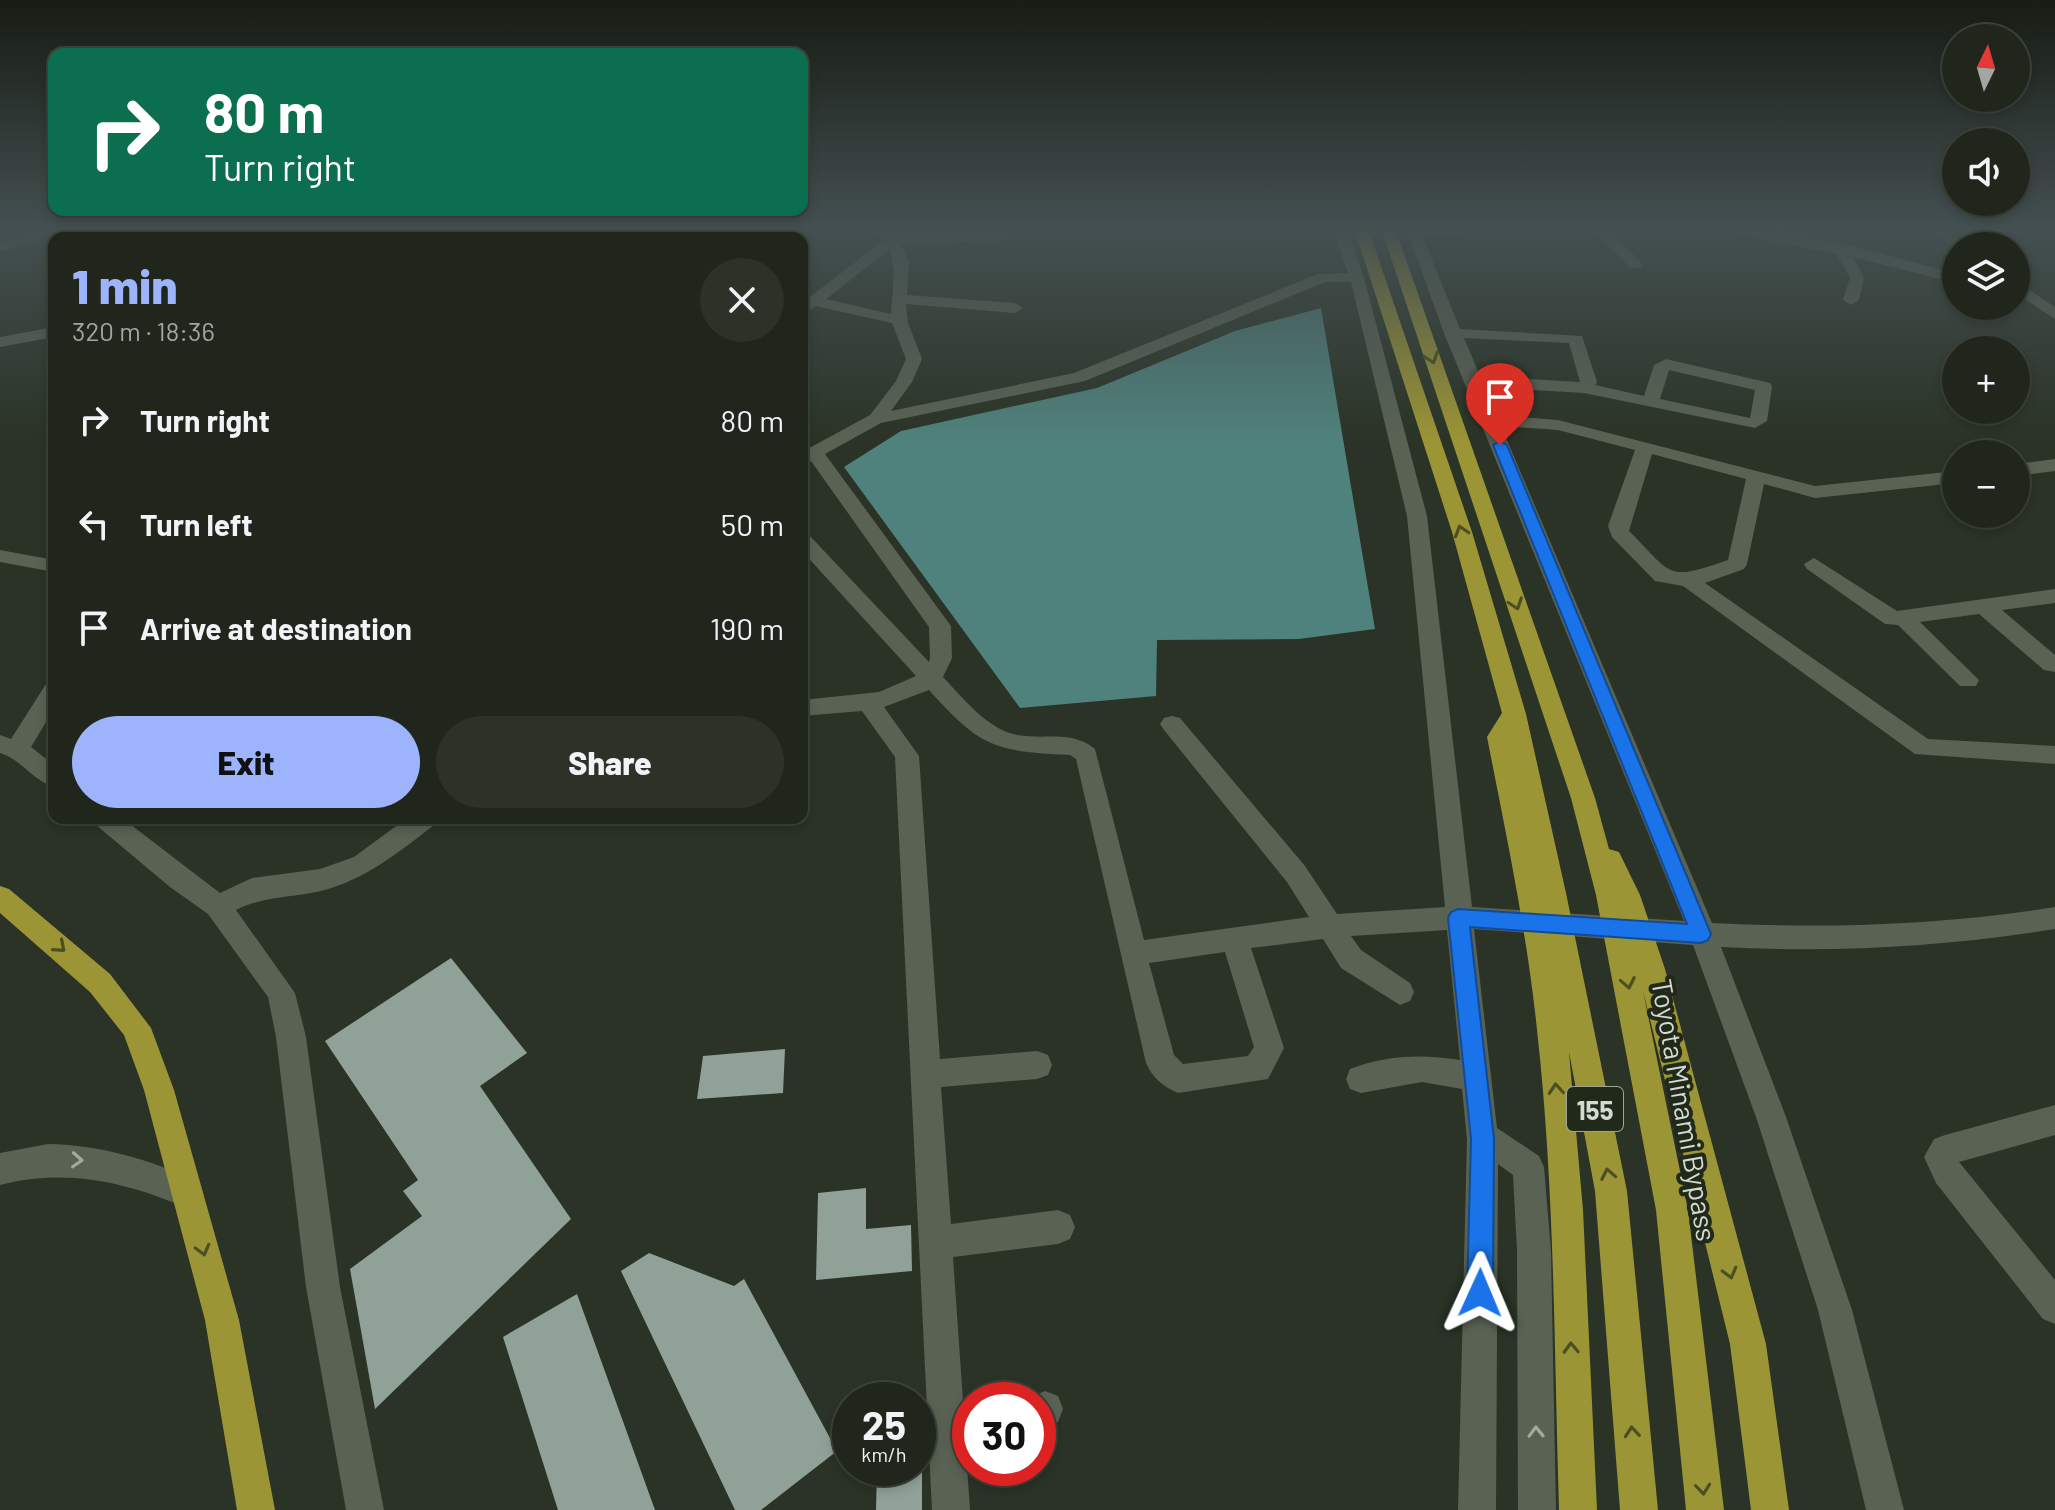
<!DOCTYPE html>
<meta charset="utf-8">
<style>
:root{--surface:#20261c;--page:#2d3229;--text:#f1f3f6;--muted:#a2a5a3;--line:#3d433b;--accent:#9db4fd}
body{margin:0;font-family:Barlow,sans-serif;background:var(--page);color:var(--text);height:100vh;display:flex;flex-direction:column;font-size:30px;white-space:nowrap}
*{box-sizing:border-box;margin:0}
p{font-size:26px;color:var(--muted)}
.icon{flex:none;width:44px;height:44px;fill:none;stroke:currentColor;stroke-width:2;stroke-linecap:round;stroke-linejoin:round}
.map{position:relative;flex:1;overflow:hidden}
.panel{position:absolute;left:48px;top:232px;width:760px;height:592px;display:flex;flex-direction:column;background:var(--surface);border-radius:16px;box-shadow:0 4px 12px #0003,0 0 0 2px var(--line)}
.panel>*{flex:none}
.banner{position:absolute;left:48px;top:48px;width:760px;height:168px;border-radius:16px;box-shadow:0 4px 12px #0003,0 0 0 2px var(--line);background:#0b6e4f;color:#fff;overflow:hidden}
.needle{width:52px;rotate:5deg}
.fabs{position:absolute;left:1942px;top:24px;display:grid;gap:16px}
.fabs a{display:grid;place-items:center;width:88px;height:88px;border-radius:50%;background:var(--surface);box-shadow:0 4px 12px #0003,0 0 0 2px var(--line);font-size:40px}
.speed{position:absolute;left:832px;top:1382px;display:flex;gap:16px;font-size:40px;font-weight:700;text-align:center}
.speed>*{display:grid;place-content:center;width:104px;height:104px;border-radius:50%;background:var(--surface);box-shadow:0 4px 12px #0003,0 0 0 2px var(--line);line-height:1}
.speed small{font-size:20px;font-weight:400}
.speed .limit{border:12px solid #d22;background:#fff;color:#111}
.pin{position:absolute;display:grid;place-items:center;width:68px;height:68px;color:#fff;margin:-82px -34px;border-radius:50% 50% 50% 0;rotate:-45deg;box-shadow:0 0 8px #0007}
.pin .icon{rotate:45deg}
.me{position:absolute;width:88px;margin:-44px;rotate:1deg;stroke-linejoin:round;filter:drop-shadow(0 0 6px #0008)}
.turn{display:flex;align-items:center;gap:28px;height:168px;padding:0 24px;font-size:36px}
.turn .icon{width:104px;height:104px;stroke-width:2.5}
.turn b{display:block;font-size:56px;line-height:68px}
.round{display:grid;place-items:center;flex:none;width:84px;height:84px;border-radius:42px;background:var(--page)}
.head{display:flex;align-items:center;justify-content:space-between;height:136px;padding:0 24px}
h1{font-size:48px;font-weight:800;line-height:60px;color:var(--accent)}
.action{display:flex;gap:16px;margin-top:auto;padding:16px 24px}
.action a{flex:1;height:92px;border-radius:48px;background:var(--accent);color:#111;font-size:32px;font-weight:800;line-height:92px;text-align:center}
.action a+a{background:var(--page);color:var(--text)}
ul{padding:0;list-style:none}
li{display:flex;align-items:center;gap:24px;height:104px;padding:0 24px}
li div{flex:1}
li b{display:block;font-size:30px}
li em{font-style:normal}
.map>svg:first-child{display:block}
</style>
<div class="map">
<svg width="2055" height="1510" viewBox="0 0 2055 1510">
<rect width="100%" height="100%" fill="#2a3325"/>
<path fill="#50827d" d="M1321,308L1375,629L1299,639L1157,640L1156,696L1020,708L844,467L901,431L1097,388L1235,331Z"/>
<path fill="#90a297" d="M451,958L527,1053L480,1086L571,1219L375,1409L350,1269L422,1216L403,1191L418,1180L325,1041Z
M785,1049L783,1093L697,1099L703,1056Z
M866,1188V1229L911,1225L912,1271L816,1280L818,1193Z
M649,1253L734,1286L744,1279L837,1451L761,1510H735L621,1271Z
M577,1294L655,1510H558L503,1337Z
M877,1468H922V1510H876Z"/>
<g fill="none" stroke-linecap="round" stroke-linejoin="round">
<path fill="#596253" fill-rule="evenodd" d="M42,231H64L0,252V243Z
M333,231H351L341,238H323Z
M351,231H396C383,241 364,240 351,231Z
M561,231H590L569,238H540Z
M876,231H891L895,236L1010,231L1008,238L998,241L901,244L909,262L907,295L1015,303L1023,308L1015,313L906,304L908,323L922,359L912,382L891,411L1074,373L1318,274L1348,273L1334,231H1348L1364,278L1427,516L1472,907L1684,921L1444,333L1407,231H1467L1460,235H1422L1460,329L1582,336L1597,382L1595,385L1644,396L1654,365L1666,359L1770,383L1772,387L1767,421L1755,428L1584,393L1484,387L1496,415L1558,420L1815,486L1956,471V483L1815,498L1764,484L1747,564L1744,569L1705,583L1928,739L2055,746V764L1915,754L1683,586L1655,581L1612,537L1608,526L1635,450L1558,430L1501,426L1712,923C1827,929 1941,925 2055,907V929C1944,947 1833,953 1721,947L1786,1117L1852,1310L1904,1510H1866L1818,1310L1756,1117L1693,945L1474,929L1497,1128L1539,1156L1544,1167L1551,1251L1556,1510H1518L1517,1251L1513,1175L1498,1164L1496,1510H1458L1467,1139L1462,1089L1422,1082L1361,1093L1350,1089L1346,1079L1350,1069C1386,1055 1422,1054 1460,1060L1447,930L1351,936L1361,950L1410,983L1414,992L1410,1001L1400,1005L1341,968L1323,939L1251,948L1284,1048L1268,1079L1178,1093C1163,1087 1152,1077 1146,1063L1076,759L1070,755C994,751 981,748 929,690L884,707L919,756L940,1059L1037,1051L1048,1055L1052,1065L1048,1075L1037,1079L941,1087L951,1224L1058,1210L1070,1215L1075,1227L1070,1239L1058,1244L953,1257L963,1401L970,1400H971L970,1436L965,1437L970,1510H932L895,757L862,711L802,716V700L879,692L916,676L802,551V533L809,535L929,662L930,658L929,627L811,461L802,465V452L870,415L896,381L906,359L892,323L816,306L802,315V295L811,296L884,240ZM890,249L894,272L891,314L826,299ZM1325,282H1351L1407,516L1445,907L1337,914L1305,866L1180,718L1172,716L1164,718L1160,724L1164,730L1287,882L1309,917L1144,940L1095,749C1072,730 1045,740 1017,735C987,729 963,698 943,677L952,658L951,626L825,454L881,423L1085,381ZM1464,338L1569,343L1580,382L1480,376ZM1669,370L1755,390L1750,418L1660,399ZM1652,454L1746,479L1728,560C1666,582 1673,575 1629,531ZM1225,952L1254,1047L1248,1056L1183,1064L1174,1055L1149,963Z
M1594,231H1609L1641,262V268H1631Z
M1737,231C1810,231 1886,255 1956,274V283L1853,257L1864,277L1859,300L1851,305L1843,300L1850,277L1836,254L1744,235Z
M1932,231H1948L1967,246H1956L1955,249Z
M2016,281L2055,307V319L2016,293Z
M54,327V337L0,347V337Z
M2055,459V471L2016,476V464Z
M0,550L54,560V572L0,562Z
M1814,558L1897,611L2055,589V603L2002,610L2055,655V672L2044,670L1979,614L1920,622L1979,680L1976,686H1960L1898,625L1885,624L1807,569L1804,564Z
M54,682V709L31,747L54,765V787C33,781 21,759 0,753V735L11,739L46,684Z
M92,818H122L220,893L252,878L320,869L354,857L407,818H438L434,825C399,852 365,880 321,891C291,898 264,896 236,910L295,993L306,1037L340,1287L384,1510H346L306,1287L276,1037L268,997L208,914L170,887L96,825Z
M2055,1105V1135L1959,1162L2055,1280V1324L2043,1319L1936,1183L1924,1157L1934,1139L1945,1135Z
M48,1144C102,1145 149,1160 198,1181L203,1192L198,1203L187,1208C125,1182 67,1168 0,1185V1153Z
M1045,1391L1058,1396L1063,1409L1058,1422L1038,1428V1400H1024Z"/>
<path fill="#9c9535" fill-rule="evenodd" d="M1355,231H1369L1472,532L1526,714L1566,893L1627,1191L1658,1510H1620L1595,1191L1569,1052L1583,1210L1597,1510H1559C1554,1350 1555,1190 1537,1030C1527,932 1506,834 1487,737L1502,713L1452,532Z
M1382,231H1396L1595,798L1609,849L1619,852L1640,895L1665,969L1766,1344L1789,1510H1751L1730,1344L1643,991L1688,1210L1724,1510H1686L1656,1210L1596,895L1571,798Z
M0,886L9,889L110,974L151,1028L174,1090L239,1320L275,1510H237L205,1320L144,1090L124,1035L90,992L0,913Z"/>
</g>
<defs><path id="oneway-chevron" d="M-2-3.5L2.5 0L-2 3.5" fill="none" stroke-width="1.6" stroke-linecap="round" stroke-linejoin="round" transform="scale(2)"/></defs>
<g stroke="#4c4f24">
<use href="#oneway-chevron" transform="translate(1432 358) rotate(71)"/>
<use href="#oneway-chevron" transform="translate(1461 531) rotate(-107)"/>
<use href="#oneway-chevron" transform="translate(1516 604) rotate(71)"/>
<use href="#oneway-chevron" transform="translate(60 947) rotate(41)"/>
<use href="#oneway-chevron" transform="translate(1628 983) rotate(79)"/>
<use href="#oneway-chevron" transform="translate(1556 1089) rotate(-94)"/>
<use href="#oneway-chevron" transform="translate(1608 1174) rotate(-101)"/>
<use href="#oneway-chevron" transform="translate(203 1250) rotate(75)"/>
<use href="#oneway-chevron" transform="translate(1730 1273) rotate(75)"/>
<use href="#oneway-chevron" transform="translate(1571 1348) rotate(-92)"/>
<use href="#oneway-chevron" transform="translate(1632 1432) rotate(-95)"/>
<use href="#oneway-chevron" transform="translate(1703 1489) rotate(84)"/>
</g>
<g stroke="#a3aa9f">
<use href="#oneway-chevron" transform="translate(77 1160) rotate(3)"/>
<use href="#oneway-chevron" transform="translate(1536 1432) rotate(-91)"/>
</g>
<linearGradient id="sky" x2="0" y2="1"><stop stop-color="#171c14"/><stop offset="0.52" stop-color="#445051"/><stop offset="1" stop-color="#445051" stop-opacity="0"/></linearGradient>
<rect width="2055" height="442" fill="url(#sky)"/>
<path fill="#1a73e8" stroke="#114b97" stroke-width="2" d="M1500,441L1507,445L1711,934L1708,940L1701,943L1470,927L1494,1139L1493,1293L1490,1303L1480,1306L1471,1303L1467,1293L1471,1139L1448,918L1451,912L1458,909L1687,924L1493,445Z"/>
<g text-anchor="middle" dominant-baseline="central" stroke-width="8" stroke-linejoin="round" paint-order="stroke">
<rect fill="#21291b" stroke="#9fa59a" stroke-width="2" x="1567" y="1087" width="56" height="44" rx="6"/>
<g font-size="26" font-weight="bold" fill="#d5dad1">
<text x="1595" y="1109">155</text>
</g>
<g font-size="28" fill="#d5dad1" stroke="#21291b">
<text transform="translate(1685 1110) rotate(80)">Toyota Minami Bypass</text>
</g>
</g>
</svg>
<div class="fabs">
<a><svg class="needle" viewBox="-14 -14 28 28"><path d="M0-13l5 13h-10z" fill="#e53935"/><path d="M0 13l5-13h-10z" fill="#a2a5a3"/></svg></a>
<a><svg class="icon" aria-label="sound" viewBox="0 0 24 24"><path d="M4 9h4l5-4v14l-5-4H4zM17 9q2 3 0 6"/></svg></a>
<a><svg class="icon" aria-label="layers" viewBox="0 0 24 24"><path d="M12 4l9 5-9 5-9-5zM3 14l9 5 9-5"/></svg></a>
<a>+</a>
<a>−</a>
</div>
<div class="speed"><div>25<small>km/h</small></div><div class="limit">30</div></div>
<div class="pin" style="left:1500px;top:445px;background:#d93025"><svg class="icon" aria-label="arrive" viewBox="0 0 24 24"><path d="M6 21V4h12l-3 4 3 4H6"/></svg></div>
<svg class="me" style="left:1480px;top:1293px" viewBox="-20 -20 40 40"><path d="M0-17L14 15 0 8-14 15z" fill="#1a73e8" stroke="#fff" stroke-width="4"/></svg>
<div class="banner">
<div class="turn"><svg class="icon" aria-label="right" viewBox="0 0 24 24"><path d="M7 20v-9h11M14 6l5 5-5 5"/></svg><div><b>80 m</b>Turn right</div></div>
</div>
<section class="panel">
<div class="head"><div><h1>1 min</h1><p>320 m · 18:36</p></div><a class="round"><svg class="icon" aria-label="close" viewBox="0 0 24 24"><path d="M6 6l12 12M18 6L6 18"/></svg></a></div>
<ul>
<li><svg class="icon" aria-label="right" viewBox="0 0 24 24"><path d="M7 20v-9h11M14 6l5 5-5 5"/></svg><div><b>Turn right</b></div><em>80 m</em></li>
<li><svg class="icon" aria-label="left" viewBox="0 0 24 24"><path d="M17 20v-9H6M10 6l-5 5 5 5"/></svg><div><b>Turn left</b></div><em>50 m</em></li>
<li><svg class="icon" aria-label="arrive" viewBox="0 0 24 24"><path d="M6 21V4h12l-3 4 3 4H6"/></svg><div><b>Arrive at destination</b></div><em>190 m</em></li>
</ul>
<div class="action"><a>Exit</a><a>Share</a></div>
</section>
</div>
